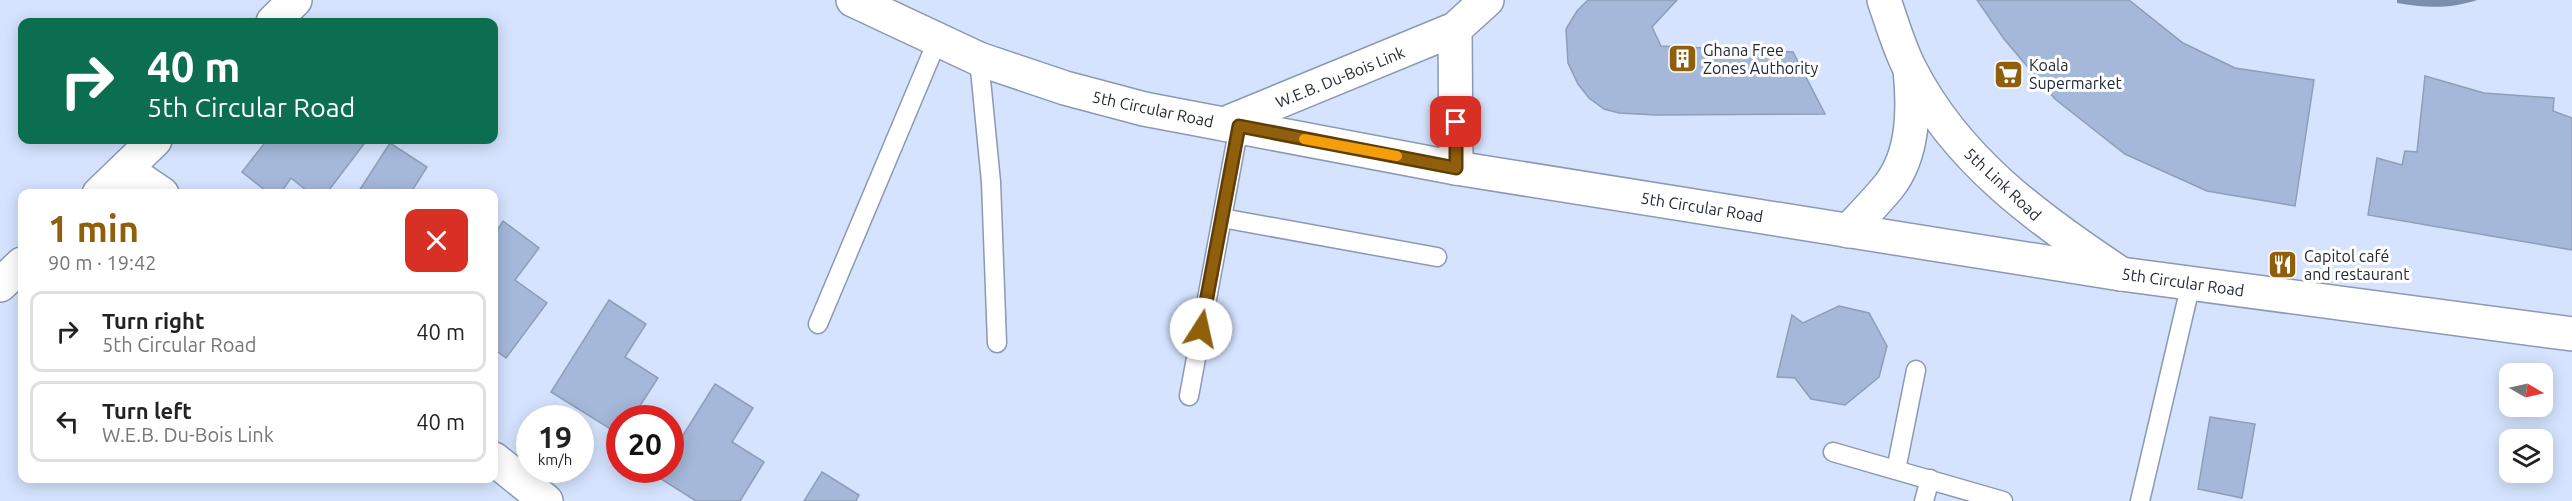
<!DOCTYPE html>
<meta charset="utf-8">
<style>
:root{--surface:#fff;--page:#f6f6f6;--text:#222;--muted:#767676;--line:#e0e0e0;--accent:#8f5f0b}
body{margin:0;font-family:Ubuntu,sans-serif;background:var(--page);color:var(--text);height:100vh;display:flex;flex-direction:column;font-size:22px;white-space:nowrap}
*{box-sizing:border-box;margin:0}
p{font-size:20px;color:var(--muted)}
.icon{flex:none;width:33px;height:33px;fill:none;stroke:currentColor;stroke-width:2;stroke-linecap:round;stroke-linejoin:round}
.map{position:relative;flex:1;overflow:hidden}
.drawer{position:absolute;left:18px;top:189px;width:480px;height:294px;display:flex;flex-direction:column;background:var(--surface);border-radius:12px;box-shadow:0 3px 15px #0003}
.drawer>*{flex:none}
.banner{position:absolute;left:18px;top:18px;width:480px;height:126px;border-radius:12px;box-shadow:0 3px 15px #0003;background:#0b6e4f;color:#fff;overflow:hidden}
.needle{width:39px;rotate:99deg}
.fabs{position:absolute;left:2499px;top:363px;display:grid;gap:12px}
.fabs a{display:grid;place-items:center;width:54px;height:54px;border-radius:12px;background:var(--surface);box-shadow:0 3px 15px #0003;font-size:30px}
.speed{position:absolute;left:516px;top:405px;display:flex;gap:12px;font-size:30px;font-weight:700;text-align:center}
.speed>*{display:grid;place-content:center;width:78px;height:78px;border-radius:50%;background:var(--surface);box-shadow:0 3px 15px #0003;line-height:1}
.speed small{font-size:15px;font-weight:400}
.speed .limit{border:9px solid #d22;background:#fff;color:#111}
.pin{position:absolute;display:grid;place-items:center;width:51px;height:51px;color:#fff;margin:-26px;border-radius:12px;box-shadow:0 3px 9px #0006}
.me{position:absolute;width:66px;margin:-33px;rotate:10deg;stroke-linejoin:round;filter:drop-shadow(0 0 4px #0008)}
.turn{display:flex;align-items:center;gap:21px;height:126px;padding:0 30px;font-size:27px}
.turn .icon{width:78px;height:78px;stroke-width:2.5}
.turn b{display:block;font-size:42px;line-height:51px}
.round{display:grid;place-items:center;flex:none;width:63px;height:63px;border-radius:12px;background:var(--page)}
.summary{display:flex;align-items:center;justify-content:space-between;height:102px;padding:0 30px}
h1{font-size:36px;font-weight:700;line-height:45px;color:var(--accent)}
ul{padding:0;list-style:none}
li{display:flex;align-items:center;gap:18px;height:81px;margin:0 12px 9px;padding:0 18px;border:3px solid var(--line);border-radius:12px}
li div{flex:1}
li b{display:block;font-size:22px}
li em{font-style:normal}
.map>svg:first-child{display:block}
</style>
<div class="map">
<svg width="2572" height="501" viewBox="0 0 2572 501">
<rect width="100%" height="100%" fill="#d5e3fe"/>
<path fill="#7c8dae" d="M2397,0H2477C2450,9 2425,8 2397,3Z"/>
<path fill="#a5b8da" stroke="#8f9db6" stroke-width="1.5" d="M1588,0H1677L1652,27L1661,46L1793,52L1825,114L1656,115L1619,113L1604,109L1589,98L1578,84L1568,63L1566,29L1577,11Z
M1977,0H2129L2183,43L2235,68L2314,80L2295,206L2207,191L2125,154L2055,99L2004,39Z
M2425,76L2484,93L2554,98L2553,111L2572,118V250L2368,215L2377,158L2402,165L2405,151L2417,152Z
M267,140H367L326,194H311L291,178L280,194H270L242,172Z
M390,143L427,167L410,194H357Z
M503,221L539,248L515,280L547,303L506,358L494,349V235Z
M609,300L646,324L625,357L658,378L632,418H620V435L551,392Z
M1839,306L1869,313L1887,346L1879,377L1845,405L1811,399L1795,378L1777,377L1792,315L1803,323Z
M715,384L753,408L732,442L764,462L740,501H696L658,477L662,470H670V456Z
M2210,417L2255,424L2242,498L2198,489Z
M822,472L859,495L856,501H804Z"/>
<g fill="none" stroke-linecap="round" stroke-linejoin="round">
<defs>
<path id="lane" d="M979,59L991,182L997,343
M1222,218L1437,257
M818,324L938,39
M1189,396L1239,126
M1833,452L2003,501
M1896,470L1916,370
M1924,501L1930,479
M2140,501L2191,283"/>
<path id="street" d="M1884,0C1892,23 1899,48 1910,69C1956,160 2038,219 2121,274
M273,22L295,0
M1455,29L1456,168
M1224,124L1455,29L1487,0
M125,169L162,194
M99,194L155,140
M1848,231C1862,216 1876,202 1889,186C1914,154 1914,109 1910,70
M0,285L22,264
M494,459L546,501"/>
<path id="secondary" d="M853,0L979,59L1065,88L1144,109L1456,168L2121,274L2572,334"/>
</defs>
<use href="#lane" stroke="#8b99b2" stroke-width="21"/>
<use href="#street" stroke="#8b99b2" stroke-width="36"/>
<use href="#secondary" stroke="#8b99b2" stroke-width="36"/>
<use href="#lane" stroke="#fff" stroke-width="18"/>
<use href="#street" stroke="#fff" stroke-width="33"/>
<use href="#secondary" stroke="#fff" stroke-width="33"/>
</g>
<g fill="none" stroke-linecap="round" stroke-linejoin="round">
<defs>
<path id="route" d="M1201,329L1239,126L1456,168V122"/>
</defs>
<use href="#route" stroke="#5d3e07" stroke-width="15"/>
<use href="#route" stroke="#8f5f0b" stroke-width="10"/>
<path stroke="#f59e0b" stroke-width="10" d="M1304,139L1397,156"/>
</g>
<defs>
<symbol id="building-square" viewBox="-11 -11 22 22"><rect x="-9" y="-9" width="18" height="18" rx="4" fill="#8f5f0b" stroke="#fff"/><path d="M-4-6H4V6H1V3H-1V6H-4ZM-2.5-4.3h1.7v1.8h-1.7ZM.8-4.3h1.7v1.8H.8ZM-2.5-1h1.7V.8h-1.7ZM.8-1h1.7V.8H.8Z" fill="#fff"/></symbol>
<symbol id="supermarket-square" viewBox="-11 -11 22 22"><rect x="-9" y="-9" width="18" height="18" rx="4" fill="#8f5f0b" stroke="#fff"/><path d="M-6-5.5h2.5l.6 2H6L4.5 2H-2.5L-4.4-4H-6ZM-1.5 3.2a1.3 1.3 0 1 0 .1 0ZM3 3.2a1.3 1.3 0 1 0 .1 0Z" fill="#fff"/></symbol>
<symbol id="restaurant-square" viewBox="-11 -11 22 22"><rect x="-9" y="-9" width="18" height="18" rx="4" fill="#8f5f0b" stroke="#fff"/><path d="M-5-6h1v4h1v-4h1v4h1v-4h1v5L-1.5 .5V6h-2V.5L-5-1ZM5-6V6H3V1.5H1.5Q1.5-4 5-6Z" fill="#fff"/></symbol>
</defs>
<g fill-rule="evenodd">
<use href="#building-square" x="1666" y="42" width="33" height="33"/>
<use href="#supermarket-square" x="1992" y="58" width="33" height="33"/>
<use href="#restaurant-square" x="2266" y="248" width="33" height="33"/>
</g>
<g text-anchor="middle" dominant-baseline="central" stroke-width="6" stroke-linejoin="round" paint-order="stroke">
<g font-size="16" fill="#232933" stroke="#fff" text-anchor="start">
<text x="1703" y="50">Ghana Free<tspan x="1703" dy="18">Zones Authority</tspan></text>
<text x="2029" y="65">Koala<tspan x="2029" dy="18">Supermarket</tspan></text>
<text x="2304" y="256">Capitol café<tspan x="2304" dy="18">and restaurant</tspan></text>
</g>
<g font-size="16" fill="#232933" stroke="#fff">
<text transform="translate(1340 77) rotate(-22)">W.E.B. Du-Bois Link</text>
<text transform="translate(1153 109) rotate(12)">5th Circular Road</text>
<text transform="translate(2003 184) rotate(43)">5th Link Road</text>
<text transform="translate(1702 207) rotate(9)">5th Circular Road</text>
<text transform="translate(2183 282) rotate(8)">5th Circular Road</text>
</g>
</g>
</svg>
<div class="fabs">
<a><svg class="needle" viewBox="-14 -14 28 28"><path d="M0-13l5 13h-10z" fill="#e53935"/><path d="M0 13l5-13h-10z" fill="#767676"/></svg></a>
<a><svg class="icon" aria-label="layers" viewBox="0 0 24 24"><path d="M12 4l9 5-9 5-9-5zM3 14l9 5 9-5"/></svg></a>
</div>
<div class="speed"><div>19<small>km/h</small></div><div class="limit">20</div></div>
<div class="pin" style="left:1456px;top:122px;background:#d93025"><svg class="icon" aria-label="arrive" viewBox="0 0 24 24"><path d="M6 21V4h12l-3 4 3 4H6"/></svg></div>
<svg class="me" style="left:1201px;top:329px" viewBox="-20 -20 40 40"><circle r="19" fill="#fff"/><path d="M0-13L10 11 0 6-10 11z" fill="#8f5f0b"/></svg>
<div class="banner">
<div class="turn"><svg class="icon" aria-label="right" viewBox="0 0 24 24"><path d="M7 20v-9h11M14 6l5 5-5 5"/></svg><div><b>40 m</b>5th Circular Road</div></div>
</div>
<section class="drawer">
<div class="summary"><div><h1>1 min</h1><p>90 m · 19:42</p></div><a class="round" style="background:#d93025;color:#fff"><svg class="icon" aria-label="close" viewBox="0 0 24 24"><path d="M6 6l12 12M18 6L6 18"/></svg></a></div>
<ul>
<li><svg class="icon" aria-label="right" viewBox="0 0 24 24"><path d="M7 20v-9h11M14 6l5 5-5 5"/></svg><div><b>Turn right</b><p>5th Circular Road</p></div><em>40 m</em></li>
<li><svg class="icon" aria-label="left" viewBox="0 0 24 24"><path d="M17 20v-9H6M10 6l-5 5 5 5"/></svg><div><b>Turn left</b><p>W.E.B. Du-Bois Link</p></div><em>40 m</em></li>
</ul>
</section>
</div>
